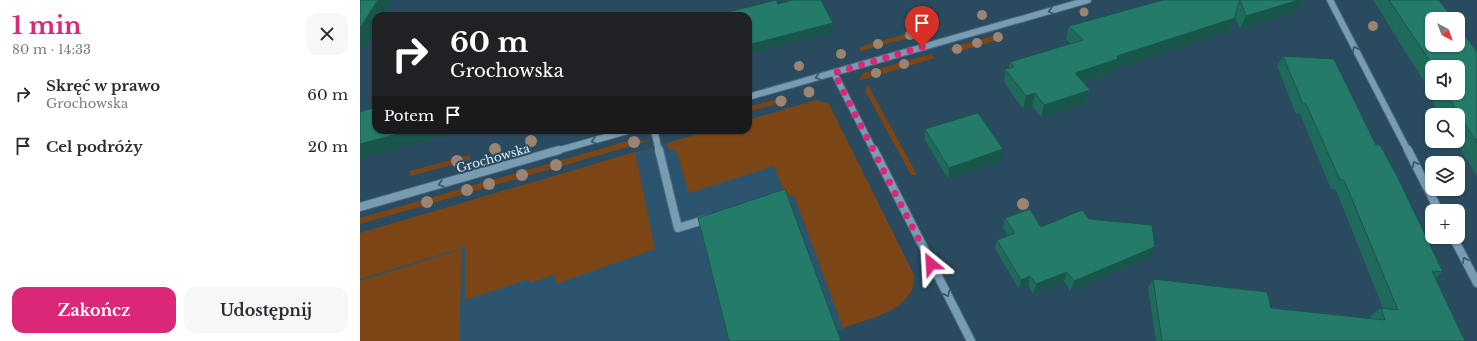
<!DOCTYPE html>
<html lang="pl">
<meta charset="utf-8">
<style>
:root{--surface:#fff;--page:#f7f7f7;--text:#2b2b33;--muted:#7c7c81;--accent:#db2777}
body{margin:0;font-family:"Libre Baskerville",serif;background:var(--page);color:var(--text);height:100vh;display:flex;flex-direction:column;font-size:15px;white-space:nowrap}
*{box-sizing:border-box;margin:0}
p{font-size:13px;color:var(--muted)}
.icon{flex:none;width:22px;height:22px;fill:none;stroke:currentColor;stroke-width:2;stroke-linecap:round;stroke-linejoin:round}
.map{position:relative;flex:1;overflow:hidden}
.drawer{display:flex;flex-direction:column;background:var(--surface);width:360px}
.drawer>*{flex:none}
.hud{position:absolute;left:12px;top:12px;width:380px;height:122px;border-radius:12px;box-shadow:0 1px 3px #0004;background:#202124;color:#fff;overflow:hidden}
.needle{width:26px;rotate:139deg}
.tools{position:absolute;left:1065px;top:12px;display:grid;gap:8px}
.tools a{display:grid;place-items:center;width:40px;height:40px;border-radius:8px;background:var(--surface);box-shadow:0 1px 3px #0004;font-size:20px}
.pin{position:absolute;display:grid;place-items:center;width:34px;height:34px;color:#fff;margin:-41px -17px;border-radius:50% 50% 50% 0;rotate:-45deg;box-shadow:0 0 4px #0007}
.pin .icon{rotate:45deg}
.me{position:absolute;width:44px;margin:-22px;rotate:333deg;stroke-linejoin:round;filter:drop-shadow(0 0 3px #0008)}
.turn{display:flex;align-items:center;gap:14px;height:84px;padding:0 12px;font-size:18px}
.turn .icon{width:52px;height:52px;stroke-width:2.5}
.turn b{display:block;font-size:28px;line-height:34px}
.then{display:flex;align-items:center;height:38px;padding:0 12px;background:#0003;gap:8px;font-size:15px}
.round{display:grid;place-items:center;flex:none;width:42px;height:42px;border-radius:12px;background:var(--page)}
.overview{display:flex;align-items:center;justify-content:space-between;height:68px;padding:0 12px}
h1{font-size:24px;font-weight:800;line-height:30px;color:var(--accent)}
.primary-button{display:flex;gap:8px;margin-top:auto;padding:8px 12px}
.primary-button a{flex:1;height:46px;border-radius:12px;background:var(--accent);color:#fff;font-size:16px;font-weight:800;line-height:46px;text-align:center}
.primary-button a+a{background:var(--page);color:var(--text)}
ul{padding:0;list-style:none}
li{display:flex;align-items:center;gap:12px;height:52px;padding:0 12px}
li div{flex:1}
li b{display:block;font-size:15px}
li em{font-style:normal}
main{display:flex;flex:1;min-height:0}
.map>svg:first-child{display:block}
</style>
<main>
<section class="drawer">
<div class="overview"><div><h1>1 min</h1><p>80 m · 14:33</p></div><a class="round"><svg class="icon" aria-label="close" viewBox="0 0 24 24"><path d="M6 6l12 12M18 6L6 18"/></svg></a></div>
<ul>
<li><svg class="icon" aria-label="right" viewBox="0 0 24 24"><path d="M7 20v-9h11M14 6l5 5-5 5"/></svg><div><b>Skręć w prawo</b><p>Grochowska</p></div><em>60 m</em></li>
<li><svg class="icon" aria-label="arrive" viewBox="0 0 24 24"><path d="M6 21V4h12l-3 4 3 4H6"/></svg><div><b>Cel podróży</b></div><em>20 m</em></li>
</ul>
<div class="primary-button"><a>Zakończ</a><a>Udostępnij</a></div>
</section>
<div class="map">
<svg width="1117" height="341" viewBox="0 0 1117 341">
<rect width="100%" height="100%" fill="#2a4b5f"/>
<path fill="#2b556e" d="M456,100L469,104L554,275V281L550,292L540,305L532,310L476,331L480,341H0V233L352,130H388V120Z"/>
<path fill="#7c4515" d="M574,26L576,30L501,51L499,47Z
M640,34L644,38L594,53L590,48Z
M571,54L575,58L498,81L504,73Z
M508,85L509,87L557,175H551L505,90Z
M426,97L428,101L388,112V107Z
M456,100L469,104L554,275C556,311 509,318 483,328L434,195L426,196L414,166L329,193L316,150L309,149L307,143L352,130H388V120Z
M278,139L285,142L0,224V218L264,142Z
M275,152L295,249L196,284V274L170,283L169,279L105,300V247L0,279V233Z
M110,155V160L50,176V171Z
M102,249L99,341H0V281Z"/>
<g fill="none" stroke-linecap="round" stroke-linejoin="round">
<defs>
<path id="minor-far1" d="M970,0L1048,151
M474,73L514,151
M388,97L728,0
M294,130L299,151
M196,151L271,130"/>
<path id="minor" d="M299,150L318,228L347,219
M514,150L611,341
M1048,150L1079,211
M0,207L199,150
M1093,237L1117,283"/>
</defs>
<use href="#minor-far1" stroke="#4c697b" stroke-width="8"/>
<use href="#minor" stroke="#4c697b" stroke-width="10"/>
<use href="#minor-far1" stroke="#789cb2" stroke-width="6"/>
<use href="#minor" stroke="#789cb2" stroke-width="8"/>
</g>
<g fill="#9b8472">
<circle cx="724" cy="12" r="4.5"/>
<circle cx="622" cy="15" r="5"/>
<circle cx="1013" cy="26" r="5"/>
<circle cx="550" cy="35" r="5"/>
<circle cx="638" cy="37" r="5"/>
<circle cx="617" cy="43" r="5"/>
<circle cx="518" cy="44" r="5"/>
<circle cx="597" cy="49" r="5"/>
<circle cx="481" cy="54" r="5"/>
<circle cx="544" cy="64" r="5"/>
<circle cx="439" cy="66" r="5"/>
<circle cx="516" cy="73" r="5"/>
<circle cx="449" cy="92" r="5.5"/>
<circle cx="421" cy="101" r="5.5"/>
<circle cx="171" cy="141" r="6"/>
<circle cx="274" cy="142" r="6"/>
<circle cx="135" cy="149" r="6"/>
<circle cx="97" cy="161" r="6"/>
<circle cx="196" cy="165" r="6"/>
<circle cx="162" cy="175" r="6"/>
<circle cx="129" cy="184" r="6"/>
<circle cx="107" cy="190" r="6"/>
<circle cx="67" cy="202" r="6"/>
<circle cx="663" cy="204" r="6"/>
</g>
<path fill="#1f6a5b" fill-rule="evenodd" d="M803,0H944L939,7L937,8L935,12L880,29L875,18L869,31L755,69L753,72L723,82L730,90L726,103L681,117L672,106L663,109L644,82L645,69L649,68L650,62L711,44L706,39L709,26Z
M1013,0H1079L1117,52V175H1116L1096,141H1098V115H1080L1072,102L1075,99ZM1072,67H1098V93H1072Z
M923,56L1016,145L1083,272L1075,278L1105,341H796L788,288L793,279L911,308L1011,318L1010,316L1021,308H1023L976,190L971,189L940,114H936L917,66Z
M565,129L642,161L588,179L565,140Z
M645,218L681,227L729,219L790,257L710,291L704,281L673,294L668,285L659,289L635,249L637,240L648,235L643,228Z"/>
<path fill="#19564a" d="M18,0H33L23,16H16V28L6,45L0,46V28Z
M937,0H944L939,7L937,8L935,12L880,29L886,16Z
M875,18L869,31L755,69L753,72L711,86L715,73L757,56Z
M473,23L474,32L388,54V45Z
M730,90L726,103L681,117L684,105Z
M675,93L672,106L663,109L666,96Z
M53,130H106L0,158V144Z
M643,149L642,161L588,179L589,168Z
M795,247L790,257L710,291L714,281Z
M707,272L704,281L673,294L676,284Z
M670,276L668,285L659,289L661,280Z"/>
<path fill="#247b6a" stroke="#19564a" d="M0,0H18L0,28Z
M416,0L418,4L433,0H461L473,23L388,45V16H352Z
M803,0H879L875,18L757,56L758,59L715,73L730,90L684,105L675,93L666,96L645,69L654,67L650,62L723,40L709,26Z
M880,0H939L886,16Z
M1029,0H1079L1093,19H1072V45H1098V26L1117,52V143L1086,93H1088L1093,96L1091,93H1098V67H1074Z
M923,56L974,59L1016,145H1020L1038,178L1083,272L1072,271L1105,341H802L793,279L907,292L911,308L1025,320L1021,308L1038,310L984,180H980L946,104H943Z
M16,107V130H53L0,144V112Z
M618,113L643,149L589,168L565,129Z
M425,189L481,341H369L338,218Z
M670,209L681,227L722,210L729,219L792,225L795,247L714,281L707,272L676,284L670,276L661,280L637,240L655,233L645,218Z"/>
<defs><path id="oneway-chevron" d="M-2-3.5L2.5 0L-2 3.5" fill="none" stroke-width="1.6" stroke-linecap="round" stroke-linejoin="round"/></defs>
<g stroke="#36576b">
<use href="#oneway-chevron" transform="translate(691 11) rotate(164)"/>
<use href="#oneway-chevron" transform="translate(995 49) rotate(-117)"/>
<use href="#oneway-chevron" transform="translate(458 77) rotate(164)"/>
<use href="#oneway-chevron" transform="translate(234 141) rotate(164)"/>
<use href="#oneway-chevron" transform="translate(1055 164) rotate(-117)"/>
<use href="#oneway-chevron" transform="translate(81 184) rotate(164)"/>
<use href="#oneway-chevron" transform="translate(1105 260) rotate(-117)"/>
<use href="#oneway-chevron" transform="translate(587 294) rotate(63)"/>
</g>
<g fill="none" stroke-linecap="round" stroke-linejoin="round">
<path stroke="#db2777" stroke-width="7" stroke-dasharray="0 12.6" d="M562,47L474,73L571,264"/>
</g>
<g text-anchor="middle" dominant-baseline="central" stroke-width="4" stroke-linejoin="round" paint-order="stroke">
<g font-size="12" fill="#dbedfa" stroke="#2a4b5f">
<text transform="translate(133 158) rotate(-16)">Grochowska</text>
</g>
</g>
</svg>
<div class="tools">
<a><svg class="needle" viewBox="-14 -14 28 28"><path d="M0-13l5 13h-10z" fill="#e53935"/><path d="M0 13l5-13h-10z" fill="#7c7c81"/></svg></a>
<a><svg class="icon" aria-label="sound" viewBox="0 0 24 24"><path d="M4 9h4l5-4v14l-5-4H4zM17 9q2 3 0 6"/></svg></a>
<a><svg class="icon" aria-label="search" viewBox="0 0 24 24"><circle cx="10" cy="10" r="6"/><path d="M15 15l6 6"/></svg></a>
<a><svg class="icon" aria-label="layers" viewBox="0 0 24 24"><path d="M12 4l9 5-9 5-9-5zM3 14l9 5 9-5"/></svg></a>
<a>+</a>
</div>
<div class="pin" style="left:562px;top:47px;background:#d93025"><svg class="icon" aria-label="arrive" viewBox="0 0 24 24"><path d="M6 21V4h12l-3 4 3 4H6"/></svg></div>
<svg class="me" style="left:571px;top:264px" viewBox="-20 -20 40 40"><path d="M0-17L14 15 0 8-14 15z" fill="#db2777" stroke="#fff" stroke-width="4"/></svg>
<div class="hud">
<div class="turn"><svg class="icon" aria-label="right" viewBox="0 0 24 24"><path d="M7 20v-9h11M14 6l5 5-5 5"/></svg><div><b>60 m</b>Grochowska</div></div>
<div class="then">Potem<svg class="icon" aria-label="arrive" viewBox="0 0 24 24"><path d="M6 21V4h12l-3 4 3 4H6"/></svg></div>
</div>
</div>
</main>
